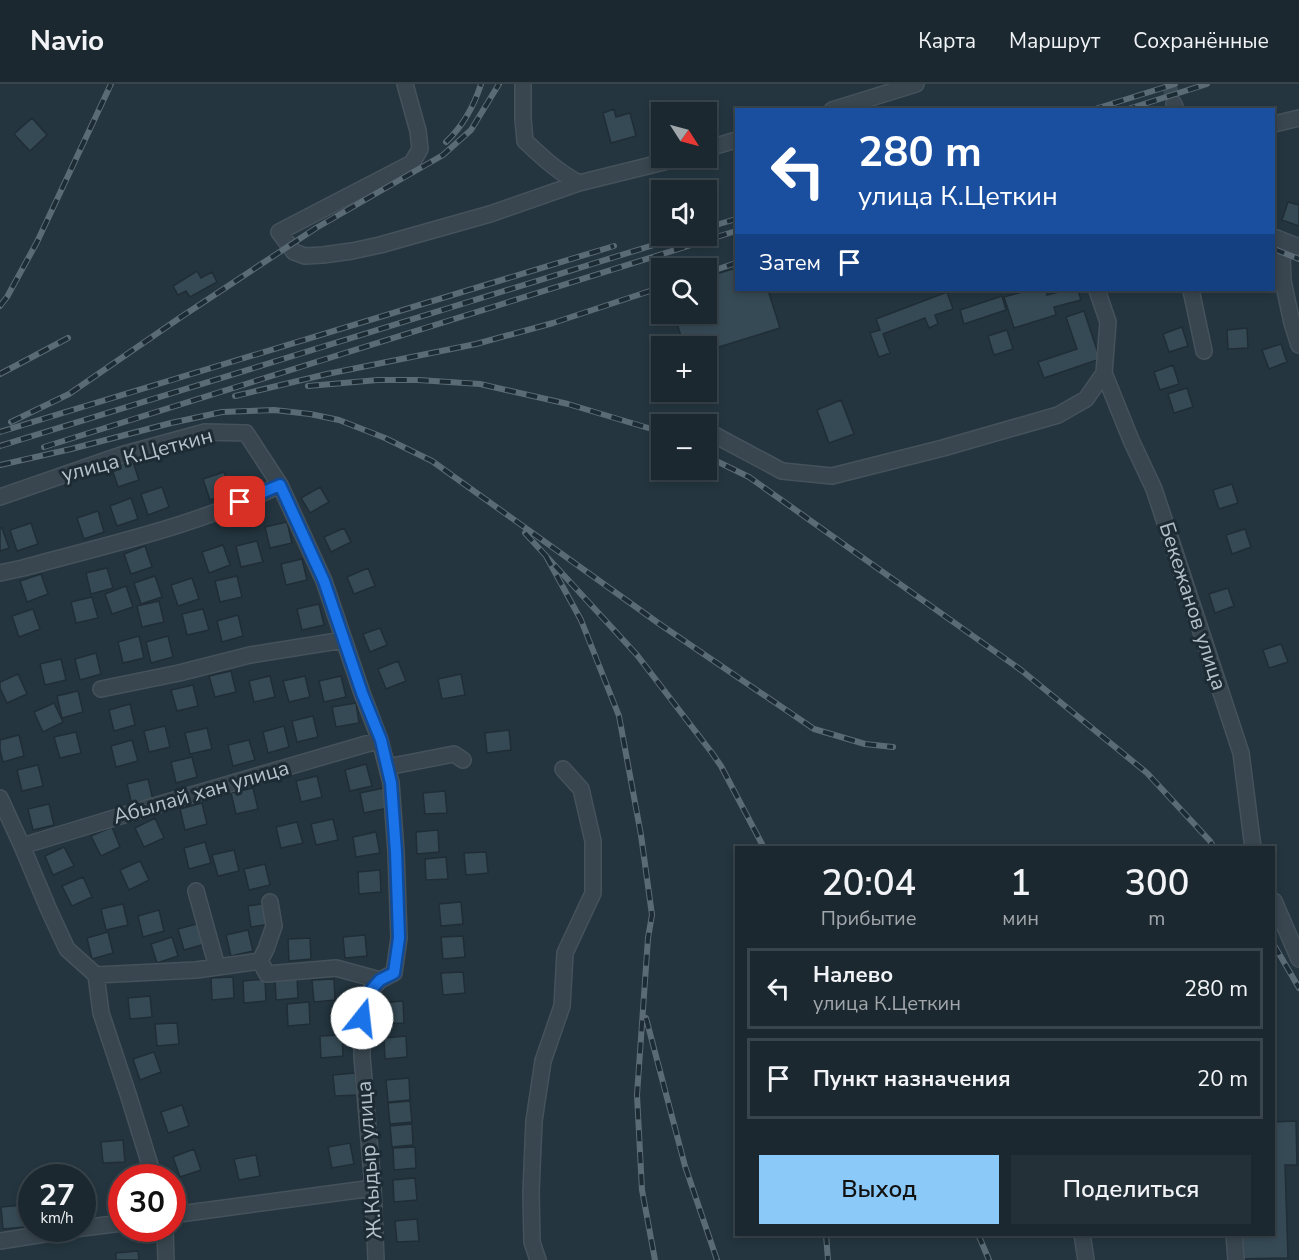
<!DOCTYPE html>
<html lang="ru">
<meta charset="utf-8">
<style>
:root{--surface:#1b282f;--page:#243037;--text:#f1f3f6;--muted:#a0a6aa;--line:#39444b;--accent:#8bc9f9}
body{margin:0;font-family:"Nunito Sans",sans-serif;background:var(--page);color:var(--text);height:100vh;display:flex;flex-direction:column;font-size:22px;white-space:nowrap}
*{box-sizing:border-box;margin:0}
p{font-size:20px;color:var(--muted)}
.icon{flex:none;width:33px;height:33px;fill:none;stroke:currentColor;stroke-width:2;stroke-linecap:round;stroke-linejoin:round}
.map{position:relative;flex:1;overflow:hidden}
.panel{position:absolute;left:735px;top:762px;width:540px;height:390px;display:flex;flex-direction:column;background:var(--surface);border-radius:0px;box-shadow:0 3px 9px #0003,0 0 0 2px var(--line)}
.panel>*{flex:none}
.guide{position:absolute;left:735px;top:24px;width:540px;height:183px;border-radius:0px;box-shadow:0 3px 9px #0003,0 0 0 2px var(--line);background:#1a4fa0;color:#fff;overflow:hidden}
.needle{width:39px;rotate:126deg}
.buttons{position:absolute;left:651px;top:18px;display:grid;gap:12px}
.buttons a{display:grid;place-items:center;width:66px;height:66px;border-radius:0px;background:var(--surface);box-shadow:0 3px 9px #0003,0 0 0 2px var(--line);font-size:30px}
.speed{position:absolute;left:18px;top:1080px;display:flex;gap:12px;font-size:30px;font-weight:700;text-align:center}
.speed>*{display:grid;place-content:center;width:78px;height:78px;border-radius:50%;background:var(--surface);box-shadow:0 3px 9px #0003,0 0 0 2px var(--line);line-height:1}
.speed small{font-size:15px;font-weight:400}
.speed .limit{border:9px solid #d22;background:#fff;color:#111}
.pin{position:absolute;display:grid;place-items:center;width:51px;height:51px;color:#fff;margin:-26px;border-radius:12px;box-shadow:0 3px 9px #0006}
.me{position:absolute;width:66px;margin:-33px;rotate:16deg;stroke-linejoin:round;filter:drop-shadow(0 0 4px #0008)}
.turn{display:flex;align-items:center;gap:21px;height:126px;padding:0 24px;font-size:27px}
.turn .icon{width:78px;height:78px;stroke-width:2.5}
.turn b{display:block;font-size:42px;line-height:51px}
.then{display:flex;align-items:center;height:57px;padding:0 24px;background:#0003;gap:12px;font-size:22px}
.eta{display:flex;justify-content:space-evenly;align-items:center;height:102px;text-align:center}
.eta b{font-size:36px;font-weight:600;line-height:42px}
.cta{display:flex;gap:12px;margin-top:auto;padding:12px 24px}
.cta a{flex:1;height:69px;border-radius:0px;background:var(--accent);color:#111;font-size:24px;font-weight:600;line-height:69px;text-align:center}
.cta a+a{background:var(--page);color:var(--text)}
ul{padding:0;list-style:none}
li{display:flex;align-items:center;gap:18px;height:81px;margin:0 12px 9px;padding:0 12px;border:3px solid var(--line);border-radius:0px}
li div{flex:1}
li b{display:block;font-size:22px}
li em{font-style:normal}
header{display:flex;align-items:center;gap:36px;box-sizing:border-box;height:84px;padding:0 30px;background:var(--surface);border-bottom:2px solid var(--line)}
header strong{font-size:28px}
nav{display:flex;gap:33px;margin-inline-start:auto;font-size:21px}
.map>svg:first-child{display:block}
</style>
<header>
<strong>Navio</strong>
<nav><a>Карта</a><a>Маршрут</a><a>Сохранённые</a></nav>
</header>
<div class="map">
<svg width="1299" height="1176" viewBox="0 0 1299 1176">
<rect width="100%" height="100%" fill="#24353f"/>
<path fill="#364a55" stroke="#202d36" stroke-width="1.5" d="M614,25L616,33L630,29L636,52L611,59L603,29Z
M32,34L47,51L30,67L14,50Z
M1288,118L1299,121V142L1282,136Z
M736,184V206H768L780,244L706,267V262H684L674,230H706V193Z
M197,187L201,194L212,188L217,198L190,213L186,207L178,211L173,202Z
M1029,206H1046L1047,211L1066,206H1078L1081,216L1054,223L1056,231L1014,244L1004,213Z
M947,208L953,225L935,231L938,240L929,244L925,234L883,250L890,269L879,273L870,249L880,246L876,235Z
M1002,212L1006,226L964,240L960,226Z
M1084,227L1100,275L1044,294L1038,278L1077,265L1066,233Z
M1182,243L1188,262L1169,268L1163,250Z
M1247,244L1248,264L1228,265L1227,246Z
M1007,246L1013,265L994,271L988,252Z
M1281,260L1287,278L1269,285L1262,266Z
M1173,281L1179,300L1160,306L1154,288Z
M1187,304L1193,323L1174,329L1168,310Z
M841,316L854,350L829,359L817,326Z
M132,375L139,396L118,403L111,382Z
M224,388L231,409L210,416L203,395Z
M1232,400L1238,419L1219,425L1213,406Z
M162,403L169,423L148,431L141,410Z
M320,403L329,418L310,429L301,414Z
M131,414L138,435L117,442L110,422Z
M98,427L104,448L84,455L77,434Z
M287,438L292,459L270,464L265,443Z
M31,439L38,460L17,467L10,446Z
M0,444H2L9,464L0,467Z
M344,444L351,458L331,468L324,453Z
M1245,445L1251,463L1232,470L1226,451Z
M257,457L263,478L241,483L236,462Z
M223,461L230,481L209,489L202,468Z
M145,462L152,483L131,490L124,470Z
M302,475L307,496L286,501L281,480Z
M107,484L113,504L91,510L86,489Z
M368,484L375,502L354,510L347,493Z
M41,490L48,510L27,518L20,497Z
M155,492L162,513L141,520L134,499Z
M237,492L242,513L220,518L215,497Z
M192,494L199,515L178,522L171,501Z
M126,502L133,523L112,530L105,510Z
M1228,504L1234,522L1215,529L1209,510Z
M92,513L98,534L76,539L71,518Z
M159,517L164,538L142,543L137,522Z
M319,520L324,541L302,546L297,525Z
M33,525L40,545L19,553L12,532Z
M203,525L209,546L187,551L182,530Z
M238,531L243,552L222,558L217,537Z
M380,544L387,561L370,568L363,550Z
M139,552L144,574L123,579L118,558Z
M168,552L173,573L151,579L146,558Z
M1281,560L1288,578L1269,584L1263,566Z
M96,569L101,590L80,596L75,575Z
M61,575L66,596L45,601L40,580Z
M398,577L406,597L386,605L378,585Z
M231,587L236,608L215,613L209,592Z
M18,590L27,610L7,619L0,604V598Z
M461,590L465,611L442,615L438,595Z
M270,592L275,613L254,618L249,597Z
M305,592L310,613L289,618L283,597Z
M341,592L346,613L324,618L319,597Z
M193,601L198,622L177,627L171,606Z
M78,607L83,628L62,634L57,612Z
M54,619L63,638L43,648L34,628Z
M356,619L359,639L336,643L332,623Z
M130,620L135,641L114,647L109,626Z
M313,632L318,653L297,658L292,637Z
M165,642L170,663L149,668L144,647Z
M284,642L289,663L268,669L263,648Z
M207,644L212,665L190,670L185,649Z
M509,646L511,666L487,669L485,649Z
M76,648L81,669L60,674L54,653Z
M19,651L24,672L3,678L0,666V656Z
M132,656L138,677L116,683L111,662Z
M249,656L255,676L233,682L228,661Z
M192,673L197,693L176,699L171,678Z
M366,680L372,702L350,707L345,686Z
M38,681L43,702L22,707L17,686Z
M317,692L322,713L301,718L296,697Z
M148,695L153,716L132,721L127,700Z
M253,704L258,725L236,730L231,709Z
M384,704L388,724L364,729L360,709Z
M445,707L447,729L425,730L423,709Z
M202,719L207,740L185,746L180,725Z
M49,720L54,741L33,746L28,725Z
M155,734L164,754L144,763L135,744Z
M333,735L338,756L316,761L311,740Z
M297,738L303,759L281,764L276,743Z
M112,743L120,763L101,772L91,752Z
M438,746L439,768L417,770L416,748Z
M376,748L380,769L356,773L353,753Z
M205,758L211,779L189,785L184,764Z
M64,763L74,782L53,791L45,772Z
M234,766L239,787L218,792L212,771Z
M486,768L488,789L466,791L464,769Z
M446,773L448,795L426,796L425,775Z
M140,777L149,796L129,806L120,786Z
M265,780L270,801L249,806L244,785Z
M380,786L381,808L359,810L358,788Z
M83,793L92,813L72,822L62,802Z
M461,818L463,840L441,842L439,820Z
M268,819L271,840L251,843L248,822Z
M123,820L128,841L106,846L101,825Z
M159,826L164,847L143,853L138,832Z
M200,839L205,860L184,866L178,845Z
M248,846L253,867L231,872L226,851Z
M108,848L113,869L92,875L87,854Z
M365,851L367,872L345,874L343,853Z
M463,852L465,873L443,875L441,853Z
M172,853L178,872L157,879L151,860Z
M310,854L311,875L289,877L288,855Z
M463,888L465,909L443,911L441,889Z
M297,892L298,914L276,916L275,894Z
M233,893L234,914L212,916L211,894Z
M265,895L266,917L244,919L243,897Z
M334,895L335,916L314,918L312,896Z
M150,912L152,933L130,935L128,914Z
M403,917L404,939L382,940L381,919Z
M309,918L310,940L288,942L287,920Z
M177,939L179,960L157,962L155,940Z
M342,951L343,972L321,974L320,952Z
M406,952L407,973L385,975L384,954Z
M154,968L161,988L140,996L133,975Z
M355,989L357,1011L335,1012L333,991Z
M409,994L410,1016L388,1018L386,996Z
M410,1017L412,1038L390,1040L388,1019Z
M182,1021L189,1042L168,1049L161,1028Z
M1296,1037L1297,1081H1285L1288,1174L1236,1175V1150H1274V1038Z
M412,1040L413,1061L392,1063L390,1042Z
M123,1056L125,1078L103,1079L101,1058Z
M350,1059L354,1080L332,1084L328,1063Z
M415,1063L416,1084L394,1086L393,1064Z
M194,1065L201,1086L180,1093L173,1073Z
M256,1071L260,1092L239,1096L234,1075Z
M415,1094L417,1116L394,1118L393,1096Z
M122,1107V1129H114L113,1108Z
M23,1121L25,1143L3,1145L1,1123Z
M417,1135L419,1157L397,1158L395,1137Z
M138,1167L139,1176H116V1169Z"/>
<g fill="none" stroke-linecap="round" stroke-linejoin="round">
<path stroke="#3a4a54" stroke-width="15" stroke-dasharray="15 8" stroke-linecap="butt" d="M1169,0L1174,20"/>
<defs>
<path id="minor" d="M405,0L418,47L420,65L412,79L279,148L294,168L305,172L323,171L352,167L380,161L490,130L579,99L680,74
M523,0V35L525,57C542,73 558,88 579,99
M1174,20L1176,26
M832,26L916,0
M1274,40L1299,34
M706,65L736,56
M1274,153L1299,163
M1295,161L1282,168L1283,197L1292,239L1299,261
M1191,206L1204,267
M1104,289L1131,356L1154,405L1241,669L1253,764
M709,348L782,387L832,392L943,364L1058,331L1086,315L1104,289L1108,238L1097,206
M0,413L121,371L205,348L246,349L280,401L324,497L362,609L380,656L391,699L396,768L399,854L394,889L380,896L363,915L362,972L373,1104L376,1176
M0,489L23,484C110,460 199,441 280,401
M101,605L179,589L250,571L344,556
M387,683L454,670L463,676
M0,714L22,762L48,824L67,865L96,891L101,929L128,1010L154,1094
M22,762L157,721L380,656
M196,807L217,883
M1274,817L1299,875
M260,877L266,865L274,842L270,818
M96,891L196,886L260,877L267,890L336,884L380,896
M172,1131L373,1104
M82,1144L122,1139
M165,1144L166,1176
M1082,1150L1086,1176
M1234,1150L1236,1176
M0,1157L82,1144
M538,1176L532,1158L531,1108L534,1037L543,977L562,922L565,869L593,809V757L581,705L563,685"/>
</defs>
<use href="#minor" stroke="#45525b" stroke-width="18"/>
<use href="#minor" stroke="#39464f" stroke-width="15"/>
<defs>
<path id="rail" d="M1092,26L1175,0
M1125,26L1207,0
M446,58C463,42 474,22 481,0
M706,144L736,135
M1274,165L1299,175
M706,189L736,179
M0,222L7,213L37,158L111,0
M0,290L68,254
M308,302L378,296H418L480,300L568,320L655,346L662,349
M235,312L327,290L476,260L553,239L662,203
M11,338L69,310L181,233L316,144L443,71L471,46L499,0
M0,348L614,162
M0,362L683,152
M44,363L736,147
M706,372L749,393L1021,586L1147,689L1210,757L1214,764
M0,381L71,365L171,339L222,328L274,326L310,330L339,336L385,354L432,377L661,541L814,645L865,660L893,663
M525,449L637,571L712,669L721,682L764,764
M546,472L581,536L619,632L641,751L652,831L648,854L637,1011L642,1106L655,1176
M1274,861L1299,904
M646,934L685,1082L717,1176
M826,1150L828,1176
M978,1150L989,1176"/>
</defs>
<use href="#rail" stroke="#5b6b76" stroke-width="6"/>
<use href="#rail" stroke="#1d2b34" stroke-width="4" stroke-dasharray="11" stroke-linecap="butt"/>
</g>
<g fill="none" stroke-linecap="round" stroke-linejoin="round">
<defs>
<path id="route" d="M240,418L280,401L324,497L362,609L381,656L391,699L396,768L399,854L394,889L380,896L363,915L362,934"/>
</defs>
<use href="#route" stroke="#114b97" stroke-width="15"/>
<use href="#route" stroke="#1a73e8" stroke-width="10"/>
</g>
<g text-anchor="middle" dominant-baseline="central" stroke-width="6" stroke-linejoin="round" paint-order="stroke">
<g font-size="21" fill="#b5c1ca" stroke="#1d2b34">
<text transform="translate(137 371) rotate(-15)">улица К.Цеткин</text>
<text transform="translate(1193 522) rotate(72)">Бекежанов улица</text>
<text transform="translate(201 708) rotate(-16)">Абылай хан улица</text>
<text transform="translate(369 1076) rotate(-94)">Ж.Кыдыр улица</text>
</g>
</g>
</svg>
<div class="buttons">
<a><svg class="needle" viewBox="-14 -14 28 28"><path d="M0-13l5 13h-10z" fill="#e53935"/><path d="M0 13l5-13h-10z" fill="#a0a6aa"/></svg></a>
<a><svg class="icon" aria-label="sound" viewBox="0 0 24 24"><path d="M4 9h4l5-4v14l-5-4H4zM17 9q2 3 0 6"/></svg></a>
<a><svg class="icon" aria-label="search" viewBox="0 0 24 24"><circle cx="10" cy="10" r="6"/><path d="M15 15l6 6"/></svg></a>
<a>+</a>
<a>−</a>
</div>
<div class="speed"><div>27<small>km/h</small></div><div class="limit">30</div></div>
<div class="pin" style="left:240px;top:418px;background:#d93025"><svg class="icon" aria-label="arrive" viewBox="0 0 24 24"><path d="M6 21V4h12l-3 4 3 4H6"/></svg></div>
<svg class="me" style="left:362px;top:934px" viewBox="-20 -20 40 40"><circle r="19" fill="#fff"/><path d="M0-13L10 11 0 6-10 11z" fill="#1a73e8"/></svg>
<div class="guide">
<div class="turn"><svg class="icon" aria-label="left" viewBox="0 0 24 24"><path d="M17 20v-9H6M10 6l-5 5 5 5"/></svg><div><b>280 m</b>улица К.Цеткин</div></div>
<div class="then">Затем<svg class="icon" aria-label="arrive" viewBox="0 0 24 24"><path d="M6 21V4h12l-3 4 3 4H6"/></svg></div>
</div>
<section class="panel">
<div class="eta">
<div><b>20:04</b><p>Прибытие</p></div>
<div><b>1</b><p>мин</p></div>
<div><b>300</b><p>m</p></div>
</div>
<ul>
<li><svg class="icon" aria-label="left" viewBox="0 0 24 24"><path d="M17 20v-9H6M10 6l-5 5 5 5"/></svg><div><b>Налево</b><p>улица К.Цеткин</p></div><em>280 m</em></li>
<li><svg class="icon" aria-label="arrive" viewBox="0 0 24 24"><path d="M6 21V4h12l-3 4 3 4H6"/></svg><div><b>Пункт назначения</b></div><em>20 m</em></li>
</ul>
<div class="cta"><a>Выход</a><a>Поделиться</a></div>
</section>
</div>
